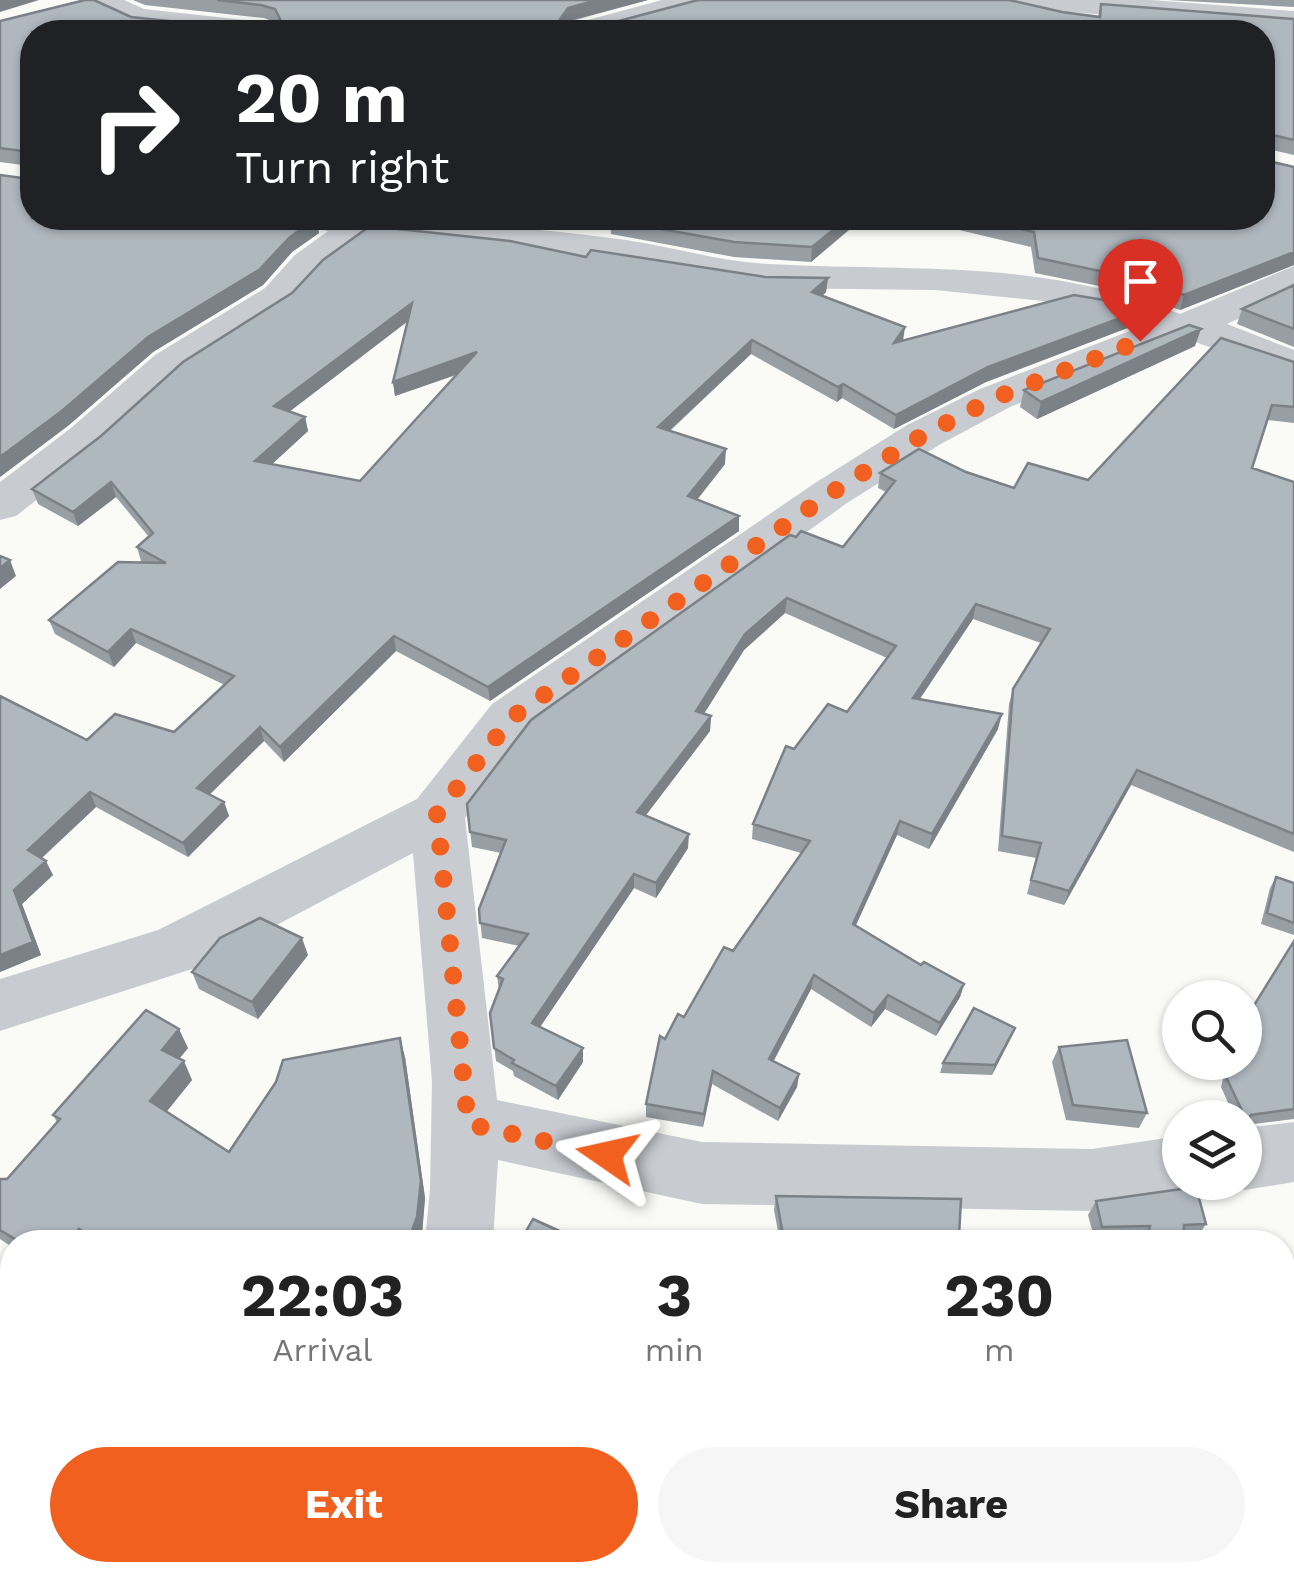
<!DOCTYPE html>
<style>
:root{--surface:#fff;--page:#f6f6f6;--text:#222;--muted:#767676;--accent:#f2601f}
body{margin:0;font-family:"Work Sans",sans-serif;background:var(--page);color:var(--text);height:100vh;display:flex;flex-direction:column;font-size:38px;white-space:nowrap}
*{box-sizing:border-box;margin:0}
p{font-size:32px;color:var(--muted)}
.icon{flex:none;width:55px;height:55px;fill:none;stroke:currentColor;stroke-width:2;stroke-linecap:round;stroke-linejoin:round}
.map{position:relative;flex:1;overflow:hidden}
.sheet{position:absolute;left:0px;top:1230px;width:1295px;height:352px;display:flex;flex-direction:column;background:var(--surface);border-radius:40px 40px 0 0;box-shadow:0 2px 8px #0004}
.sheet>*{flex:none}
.hud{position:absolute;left:20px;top:20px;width:1255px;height:210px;border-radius:40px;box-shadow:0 2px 8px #0004;background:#202124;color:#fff;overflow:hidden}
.controls{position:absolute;left:1162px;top:980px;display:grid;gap:20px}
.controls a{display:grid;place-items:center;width:100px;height:100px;border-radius:50%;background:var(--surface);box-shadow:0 2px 8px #0004;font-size:50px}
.pin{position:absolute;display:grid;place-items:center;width:85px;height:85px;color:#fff;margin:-102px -42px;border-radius:50% 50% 50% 0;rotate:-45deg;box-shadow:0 0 10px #0007}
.pin .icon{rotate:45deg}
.me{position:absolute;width:110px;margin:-55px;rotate:281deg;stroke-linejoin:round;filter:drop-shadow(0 0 8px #0008)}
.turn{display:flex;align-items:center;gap:35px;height:210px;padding:0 50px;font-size:45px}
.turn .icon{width:130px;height:130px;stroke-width:2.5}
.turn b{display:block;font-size:70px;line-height:85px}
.eta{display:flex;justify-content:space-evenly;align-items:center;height:170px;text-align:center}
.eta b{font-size:60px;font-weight:700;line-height:70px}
.action{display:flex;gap:20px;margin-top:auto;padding:20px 50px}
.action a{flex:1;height:115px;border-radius:60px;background:var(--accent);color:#fff;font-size:40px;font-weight:700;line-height:115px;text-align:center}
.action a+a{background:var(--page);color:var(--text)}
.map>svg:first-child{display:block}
</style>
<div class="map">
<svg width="1294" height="1582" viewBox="0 0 1294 1582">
<rect width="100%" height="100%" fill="#fafaf7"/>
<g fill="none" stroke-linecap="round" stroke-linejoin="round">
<path fill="#c8cbd0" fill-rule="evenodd" d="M89,0H124L144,9L263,22L274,25L279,32C233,35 118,42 89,0Z
M662,0H712L708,7L614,32H564L569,25Z
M1014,0H1152L1294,11V29L1029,9L1018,7Z
M294,218C405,218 516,225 626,240C674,247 721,262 769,264C915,272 1039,258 1180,314L1294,266V293L1227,324L1294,350V377L1184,338L1010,407L939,445L847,503L530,732L465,818L497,1100L702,1142L1092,1149L1180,1136V1182H1206L1204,1189L1180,1198L1092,1211L702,1204L498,1160L493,1242H425L430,1189L432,1082L413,853L195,968L0,1031V979L158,930L417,799L492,704L815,483L907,425L980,389L1140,327L1101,311L1043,301L935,290L765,288L627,264L371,236L323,271L293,304L185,373L103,448L16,516L0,520V482L71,428L155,355L265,288L295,255L328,231L299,226Z
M1294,1122V1182L1245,1190L1226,1182H1245V1128Z
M368,1570H446L443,1582H363Z"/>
</g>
<path fill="#979ea4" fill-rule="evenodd" d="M85,0H94L131,17L206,25L275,22L264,18L145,5L133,0H648L568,22H615L698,0H1009L1062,12L1098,17L1101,4L1294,19V155L1264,148V160L1294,167V265L1180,310L1129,292L1035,273L1031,247L909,218H1262V32H32V218H316L319,233L292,252L263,285L153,352L69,425L0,477V175L30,179V166L0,162V21Z
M1167,0H1294V7Z
M365,218H530L526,225Z
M863,218L811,262L734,257L611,234L610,220H743Z
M586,257L765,277L828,278L826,292L822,296L903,341L1134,313L1130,327L986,382L894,429L842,398L837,402L751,354L670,431L725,464L697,500L739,516V531L490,701L396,651L284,762L264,741L209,795L224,802L229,816L188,857L96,807L42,858L53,875L22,904L41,955L0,972V696L87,740L174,732L225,685L136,643L114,667L55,634L49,620L144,563L141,561L137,547L149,537L116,497L78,526L38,504L32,489L101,436L183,362ZM407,322L393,382L395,396L457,374L360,481L271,465L308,431L305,417L289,412Z
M1294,285V347L1237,324L1242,309Z
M1195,346L1037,419L1020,407L1024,390Z
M1294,362V423L1267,420L1252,468L1294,482V852L1131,785L1064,905L1027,894L1036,858L998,851L1009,704L1013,689L1041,643L973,619L920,699L998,729L929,849L897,835L856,925L921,965L964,984L960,997L936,1036L885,1009L871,1027L811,989L773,1061L799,1074L797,1087L778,1121L712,1084L703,1127L646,1117V1104L665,1039L684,1017L733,951L801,853L752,839L753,824L794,749L847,712L887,658L785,613L744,650L704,714L711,716L710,731L645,816L688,848L656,898L634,888L540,1027L583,1048V1062L558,1100L514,1076L513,1071L496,1061L490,1013L499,990L497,976L519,946L482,938L479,909L501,853L472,847L467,804L796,537L843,547L886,492L878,488L880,473L966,472L1014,488L1088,480Z
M1276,877L1294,883V935L1261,924L1270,888Z
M1294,941V1119L1245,1125V1118H1235L1221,1087L1227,1062H1245Z
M308,955L258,1019L199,989L192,972Z
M1015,1028L992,1075L940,1073L943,1063Z
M1059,1047L1147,1113L1139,1128L1066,1120L1052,1062Z
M188,1048L179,1059L192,1080L166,1112L229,1152L405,1057L425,1198L422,1234L419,1242H12V1247L0,1239V1179H7L57,1122L53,1115Z
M776,1196L959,1236L956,1242H780L774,1210Z
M1096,1201L1206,1224L1197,1238H1183V1242H1141V1239L1095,1241L1088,1215Z
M1260,1570H1282L1294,1582H1255Z"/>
<path fill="#7b8186" d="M0,0H39L0,12Z
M597,0H648L568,21L560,32V19L568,8Z
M316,218L319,233L292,252L263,285L153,352L69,425L0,477V457L148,337Z
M848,218H863L811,262L812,247Z
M1294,252V265L1180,310L1184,295Z
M828,278L826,292L811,307L812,292Z
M412,303L413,317L277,421L274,406Z
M1134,313L1130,327L986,382L894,429L896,415L988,367Z
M905,327L903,341L894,343Z
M1201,329L1195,346L1037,419L1041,402Z
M752,340L751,354L658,441V427Z
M477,352L479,367L395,396L393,382Z
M843,384L842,398L837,402L838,387Z
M305,417L308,431L259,476L255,461Z
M726,449L725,464L688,511V496Z
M111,482L116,497L78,526L73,512Z
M739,516V531L490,701L488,687Z
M10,560L16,576L0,589V568Z
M787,598L785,613L744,650L696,726V711L745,634Z
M976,604L973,619L910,713L913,698Z
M131,629L136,643L114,667L108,652Z
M394,636L396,651L284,762L280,747Z
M1002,714L998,729L929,849L932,834Z
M711,716L710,731L637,827V812Z
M260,727L264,741L202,802L197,788Z
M1137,770L1131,785L1064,905L1069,891Z
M90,792L96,807L35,864L28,850Z
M224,802L229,816L188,857L183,843Z
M900,821L897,835L850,938L853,924Z
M689,834L688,848L656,898V883Z
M46,861L53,875L22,904L41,955L0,972V955L14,890Z
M634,874V888L534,1036L532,1023Z
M302,938L308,955L258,1019L252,1002Z
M814,975L811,989L768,1072L769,1059Z
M964,984L960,997L936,1036L940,1023Z
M888,995L885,1009L871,1027L874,1013Z
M1015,1028L1011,1038L992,1075L995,1065Z
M179,1029L188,1048L171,1069L162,1050Z
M400,1038L405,1057L425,1198L422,1234L419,1242H408Z
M583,1048V1062L558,1100L556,1086Z
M184,1061L192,1080L160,1120L150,1101Z
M713,1071L712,1084L703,1127L704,1114Z
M799,1074L797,1087L778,1121L780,1108Z
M79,1229L88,1242H67Z
M218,1570H241L230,1582H206Z
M480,1570H486L484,1582H477Z"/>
<path fill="#b0b8bf" stroke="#7b8186" stroke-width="2.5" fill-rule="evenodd" d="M85,0H94L131,17L206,25L277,22L280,19L275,9L261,5L217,0H597L568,8L560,19L563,22H615L698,0H1009L1062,12L1100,17L1101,4L1294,19V140L1264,133V160L1294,167V252L1184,295L1133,278L1038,258L1034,232L973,218H1262V32H32V218H316L289,238L259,270L148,337L63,410L0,457V175L30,179V152L0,148V21Z
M612,218H730L743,220L745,218H848L812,247L734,242L610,220Z
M370,226L510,241L586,257L591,250L765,277L828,278L812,292L905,327L894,343L1074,295L1104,300L1134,313L988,367L896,415L843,384L838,387L752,340L658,427L726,449L688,496L739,516L488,687L394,636L280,747L260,727L197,788L224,802L183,843L90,792L28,850L46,861L14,890L33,942L0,955V696L87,740L115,714L174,732L234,676L131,629L108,652L49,620L118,562L166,563L137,547L153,533L111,482L73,512L32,489L101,436L183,362L292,293L323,260ZM412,303L393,382L477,352L360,481L255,461L305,417L274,406Z
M1294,285V329L1242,309Z
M1189,325L1201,329L1041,402L1024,390Z
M1221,338L1294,362V407L1272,405L1252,468L1294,482V834L1137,770L1069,891L1031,880L1041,843L1002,836L1013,689L1050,629L976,604L913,698L1002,714L932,834L900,821L853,924L921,965L924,962L964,984L940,1023L888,995L874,1013L814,975L769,1059L799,1074L780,1108L713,1071L704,1114L646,1104L660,1036L665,1039L678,1014L684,1017L724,947L733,951L810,841L753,824L786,746L794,749L828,704L847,712L896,646L787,598L745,634L696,711L711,716L637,812L689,834L656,883L634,874L532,1023L583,1048L556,1086L512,1063L514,1060L494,1048L490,1013L503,979L497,976L528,934L480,923L479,909L506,840L470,832L467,804L531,720L790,535L796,537L801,531L843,547L895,481L880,473L919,449L966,472L1014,488L1028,463L1088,480Z
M0,556L10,560L0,568Z
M1276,877L1294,883V923L1267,913Z
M260,918L302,938L252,1002L192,972L220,938Z
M1294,941V1109L1251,1115L1247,1121L1226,1077L1230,1062H1245V1020Z
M974,1008L1015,1028L995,1065L943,1063Z
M146,1010L179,1029L162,1050L184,1061L150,1101L229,1152L276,1082L283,1060L400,1038L421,1181L417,1217L408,1242H97L79,1229L67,1242H20L0,1230V1179H7L60,1119L53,1115Z
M1127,1040L1147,1113L1073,1105L1059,1047Z
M1196,1187L1206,1224L1184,1225L1183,1242H1146L1150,1226L1102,1227L1096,1201Z
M776,1196L961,1199L959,1236L951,1235V1242H813L816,1232L783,1235Z
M533,1219L577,1239L574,1242H520Z
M1282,1418L1294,1424V1439L1283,1473Z
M1282,1545L1294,1552V1582H1264L1269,1570H1282Z
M106,1570H218L206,1582H107Z
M251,1570H355L354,1574L395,1575L404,1582H243Z
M442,1570H480L477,1582H421L423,1575L441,1574Z
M521,1570H643L675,1582H522Z
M902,1570H958L957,1576L971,1578V1582H902Z
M1136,1577L1164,1582H1136Z"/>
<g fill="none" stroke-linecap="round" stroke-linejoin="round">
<path stroke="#f2601f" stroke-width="18" stroke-dasharray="0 32.4" d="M607,1155L468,1124L437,814L511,718L831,493L923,435L995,398L1140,341"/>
</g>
</svg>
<div class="controls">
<a><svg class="icon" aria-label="search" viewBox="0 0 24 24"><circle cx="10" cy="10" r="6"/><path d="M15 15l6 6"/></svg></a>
<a><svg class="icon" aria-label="layers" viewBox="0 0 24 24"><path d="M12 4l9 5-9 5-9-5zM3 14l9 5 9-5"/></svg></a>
</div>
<div class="pin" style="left:1140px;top:341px;background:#d93025"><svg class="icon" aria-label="arrive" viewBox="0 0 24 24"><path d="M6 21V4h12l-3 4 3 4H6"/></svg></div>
<svg class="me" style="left:607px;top:1155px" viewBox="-20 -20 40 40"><path d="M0-17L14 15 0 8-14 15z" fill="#f2601f" stroke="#fff" stroke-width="4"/></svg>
<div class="hud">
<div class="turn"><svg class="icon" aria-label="right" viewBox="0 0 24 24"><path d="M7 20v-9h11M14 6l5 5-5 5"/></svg><div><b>20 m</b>Turn right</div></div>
</div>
<section class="sheet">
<div class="eta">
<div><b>22:03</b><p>Arrival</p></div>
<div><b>3</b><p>min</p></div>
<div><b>230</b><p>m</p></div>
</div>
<div class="action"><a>Exit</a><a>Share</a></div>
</section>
</div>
